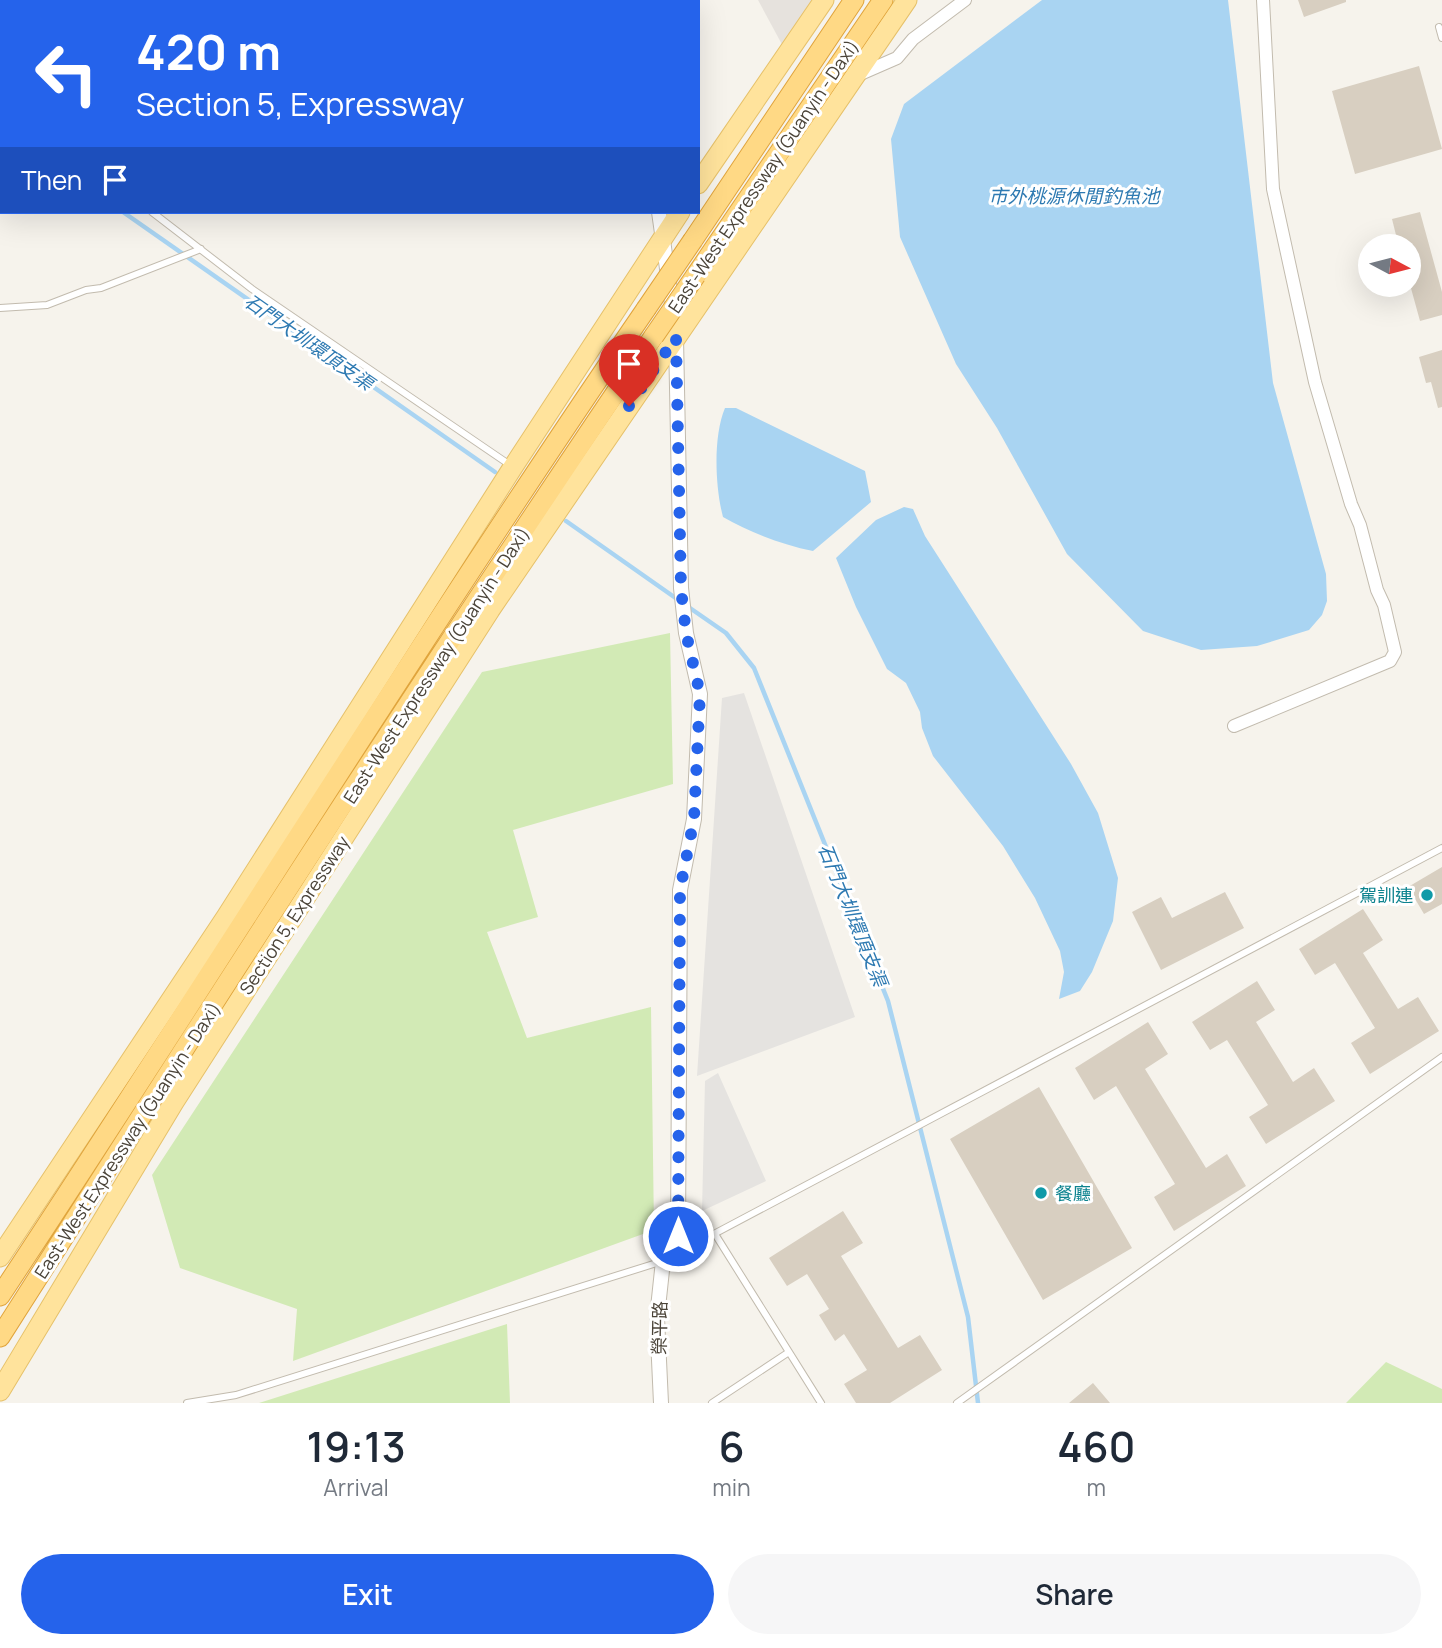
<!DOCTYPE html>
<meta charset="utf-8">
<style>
:root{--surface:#fff;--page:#f6f6f7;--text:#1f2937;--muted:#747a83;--accent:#2563eb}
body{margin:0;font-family:Manrope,"Noto Sans TC",sans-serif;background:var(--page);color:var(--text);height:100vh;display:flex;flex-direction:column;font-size:26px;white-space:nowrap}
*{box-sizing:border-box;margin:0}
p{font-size:23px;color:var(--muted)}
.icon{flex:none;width:38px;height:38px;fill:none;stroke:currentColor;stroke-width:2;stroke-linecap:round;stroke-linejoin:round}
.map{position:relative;height:1403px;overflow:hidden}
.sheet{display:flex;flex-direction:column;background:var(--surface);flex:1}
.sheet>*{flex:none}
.guide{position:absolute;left:0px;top:0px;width:700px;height:214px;box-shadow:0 7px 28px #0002;background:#2563eb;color:#fff;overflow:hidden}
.needle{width:46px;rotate:97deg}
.tools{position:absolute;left:1358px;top:234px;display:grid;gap:14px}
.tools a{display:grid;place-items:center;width:63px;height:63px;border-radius:50%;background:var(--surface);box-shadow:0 7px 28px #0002;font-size:35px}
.pin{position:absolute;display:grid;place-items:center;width:60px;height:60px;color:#fff;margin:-72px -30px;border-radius:50% 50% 50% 0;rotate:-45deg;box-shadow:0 0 7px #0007}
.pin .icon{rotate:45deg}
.me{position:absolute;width:77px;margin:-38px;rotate:0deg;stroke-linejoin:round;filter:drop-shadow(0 0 5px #0008)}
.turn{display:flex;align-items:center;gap:24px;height:147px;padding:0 21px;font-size:32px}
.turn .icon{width:91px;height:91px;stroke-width:2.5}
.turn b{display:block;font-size:49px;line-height:60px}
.then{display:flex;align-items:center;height:66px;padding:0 21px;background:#0003;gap:14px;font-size:26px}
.eta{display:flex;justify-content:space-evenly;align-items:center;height:119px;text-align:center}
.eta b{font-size:42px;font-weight:600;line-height:49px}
.action{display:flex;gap:14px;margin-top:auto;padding:14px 21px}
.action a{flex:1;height:80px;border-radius:42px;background:var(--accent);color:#fff;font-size:28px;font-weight:600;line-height:80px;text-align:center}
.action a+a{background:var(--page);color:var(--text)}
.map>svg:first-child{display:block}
</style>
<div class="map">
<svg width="1442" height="1403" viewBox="0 0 1442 1403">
<rect width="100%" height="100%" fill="#f6f3ec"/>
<path fill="#e6e2dd" d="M758,0H818L785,50Z"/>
<path fill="#d2eab5" d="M670,633L673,784L513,830L538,917L487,932L527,1038L651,1007L654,1230L293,1361L297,1309L180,1268L152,1175L482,672Z
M507,1324L510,1403H259Z
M1386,1362L1442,1389V1403H1346Z"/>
<path fill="#e5e3e0" d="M744,693L855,1017L697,1076L722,698Z
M718,1073L766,1181L702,1211L705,1081Z"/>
<path fill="#a9d4f2" d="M1042,0H1228L1273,383L1326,574L1327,601L1322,615L1309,630L1257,646L1201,650L1143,631L1067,554L997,428L956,364L900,237L891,139L904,104Z
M725,408H736L865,471L871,502L813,551C782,545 749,532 723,517C715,487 713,436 725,408Z
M904,507L913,509L925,536L1071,764L1098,813L1118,878L1113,921L1092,972L1080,991L1059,999L1064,972L1060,951L1035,898L1003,846L933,756L922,728L920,712L906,683L887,669L856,607L836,558L876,520Z"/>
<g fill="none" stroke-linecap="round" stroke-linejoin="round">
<path stroke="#a9d4f2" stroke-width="4.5" d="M16,0V2
M123,212L495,472
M566,521L677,599
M687,606L726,633L754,668L888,1001L968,1317L978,1403"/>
</g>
<path fill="#d8cfc1" d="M1298,0H1346V2L1304,17Z
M1419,66L1442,149L1355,174L1332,91Z
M1420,212L1442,292V315L1420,321L1409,281V247H1399L1392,219Z
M1442,350V407L1438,408L1431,382L1426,383L1419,357Z
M1442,867V904L1424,914L1408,887Z
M1225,892L1244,928L1161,970L1132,912L1161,897L1172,918Z
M1363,909L1383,940L1363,953L1398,1009L1418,997L1439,1031L1370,1074L1351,1043L1375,1028L1335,963L1315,975L1299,949Z
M1257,981L1275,1010L1256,1022L1293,1082L1314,1068L1335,1101L1266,1144L1249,1117L1268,1105L1227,1040L1210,1050L1192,1022Z
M1148,1022L1168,1054L1145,1069L1206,1168L1227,1154L1246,1186L1174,1231L1154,1197L1175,1184L1116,1086L1094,1100L1075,1068Z
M1039,1087L1132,1248L1043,1300L950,1139Z
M843,1211L863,1243L841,1256L898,1348L920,1335L942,1370L890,1403H856L844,1384L867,1370L844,1334L835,1341L819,1315L829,1309L807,1274L787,1286L769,1258Z
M1093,1383L1110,1403H1069Z"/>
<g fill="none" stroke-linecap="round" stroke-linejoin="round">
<defs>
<path id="service" d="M33,0V2
M1439,27L1442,38
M152,212L252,289L510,465
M0,308L47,305L86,290L101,288L201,249
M715,1234L821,1403
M187,1403L236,1395L663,1261L1442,848
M712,1403L789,1352
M957,1403L1442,1057"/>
<path id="minor" d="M858,75L897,58L913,39L965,0
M1234,726L1390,661L1395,652L1384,605L1377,590L1360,525L1351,504L1315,382L1273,189L1263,0"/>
<path id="tertiary" d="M566,0L567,2
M659,212L673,311
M661,1403L657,1317L663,1261L678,1236L680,890L694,819L700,694L686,633L681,588L676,338"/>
<path id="primary" d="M698,184L824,0
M0,1257L226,917L513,467L680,212
M0,1391L174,1102L490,610L907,0"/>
<path id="trunk" d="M693,240L854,0
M696,275L883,0
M0,1296C217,968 424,633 646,309
M0,1337C214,1001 430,666 654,336"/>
</defs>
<use href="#service" stroke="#c2bbae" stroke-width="8"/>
<use href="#minor" stroke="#c2bbae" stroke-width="14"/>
<use href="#tertiary" stroke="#c2bbae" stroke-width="16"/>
<use href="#primary" stroke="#e6c16a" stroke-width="21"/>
<use href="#trunk" stroke="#e0a43c" stroke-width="21"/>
<use href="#service" stroke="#fff" stroke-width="6"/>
<use href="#minor" stroke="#fff" stroke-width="12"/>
<use href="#tertiary" stroke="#fff" stroke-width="14"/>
<use href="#primary" stroke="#ffe39c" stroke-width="19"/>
<use href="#trunk" stroke="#ffd985" stroke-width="19"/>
<defs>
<path id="trunk-bridge" d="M646,309L693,240
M654,336L696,275"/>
</defs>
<use href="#trunk-bridge" stroke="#e0a43c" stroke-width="21" stroke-linecap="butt"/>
<use href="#trunk-bridge" stroke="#ffd985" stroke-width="19"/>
</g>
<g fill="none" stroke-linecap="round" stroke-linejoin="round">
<path stroke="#2563eb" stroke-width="12" stroke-dasharray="0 21.6" d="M629,406L676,337L681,589L686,633L700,694L694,819L680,890L678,1236"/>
</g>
<g fill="#0f9aa8" stroke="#fff" stroke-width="2.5">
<circle cx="1427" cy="895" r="7"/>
<circle cx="1041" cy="1193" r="7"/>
</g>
<g text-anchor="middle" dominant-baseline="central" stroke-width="6" stroke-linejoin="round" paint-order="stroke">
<g font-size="18" fill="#4b4439" stroke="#fff">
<text transform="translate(763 176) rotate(-56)">East-West Expressway (Guanyin - Daxi)</text>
<text transform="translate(436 665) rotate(-57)">East-West Expressway (Guanyin - Daxi)</text>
<text transform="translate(294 915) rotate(-57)">Section 5, Expressway</text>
<text transform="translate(127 1140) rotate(-57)">East-West Expressway (Guanyin - Daxi)</text>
<text transform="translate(659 1328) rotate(-89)">榮平路</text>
</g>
<g font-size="18" fill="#0d838f" stroke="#fff" text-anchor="end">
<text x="1413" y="895">駕訓連</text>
<text x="1055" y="1193" text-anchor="start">餐廳</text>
</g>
<g font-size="19" font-style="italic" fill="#2e7ab2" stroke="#fff">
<text x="1074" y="196">市外桃源休閒釣魚池</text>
<text transform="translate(309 342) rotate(35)">石門大圳環頂支渠</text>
<text transform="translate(853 915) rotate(68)">石門大圳環頂支渠</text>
</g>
</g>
</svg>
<div class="tools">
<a><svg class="needle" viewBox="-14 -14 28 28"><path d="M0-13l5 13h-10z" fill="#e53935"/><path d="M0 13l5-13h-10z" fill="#747a83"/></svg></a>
</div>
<div class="pin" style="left:629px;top:406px;background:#d93025"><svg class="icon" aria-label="arrive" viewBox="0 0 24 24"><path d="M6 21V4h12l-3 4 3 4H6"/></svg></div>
<svg class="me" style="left:678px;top:1236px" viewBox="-20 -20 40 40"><circle r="17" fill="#2563eb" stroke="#fff" stroke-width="3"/><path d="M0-11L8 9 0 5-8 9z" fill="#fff"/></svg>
<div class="guide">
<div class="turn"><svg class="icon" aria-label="left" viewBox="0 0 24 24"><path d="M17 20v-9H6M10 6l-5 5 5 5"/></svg><div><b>420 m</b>Section 5, Expressway</div></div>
<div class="then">Then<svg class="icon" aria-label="arrive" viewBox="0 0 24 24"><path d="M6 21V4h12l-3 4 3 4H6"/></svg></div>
</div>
</div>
<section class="sheet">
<div class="eta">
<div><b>19:13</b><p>Arrival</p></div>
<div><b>6</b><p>min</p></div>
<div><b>460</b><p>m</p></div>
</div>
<div class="action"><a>Exit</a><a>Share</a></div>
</section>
